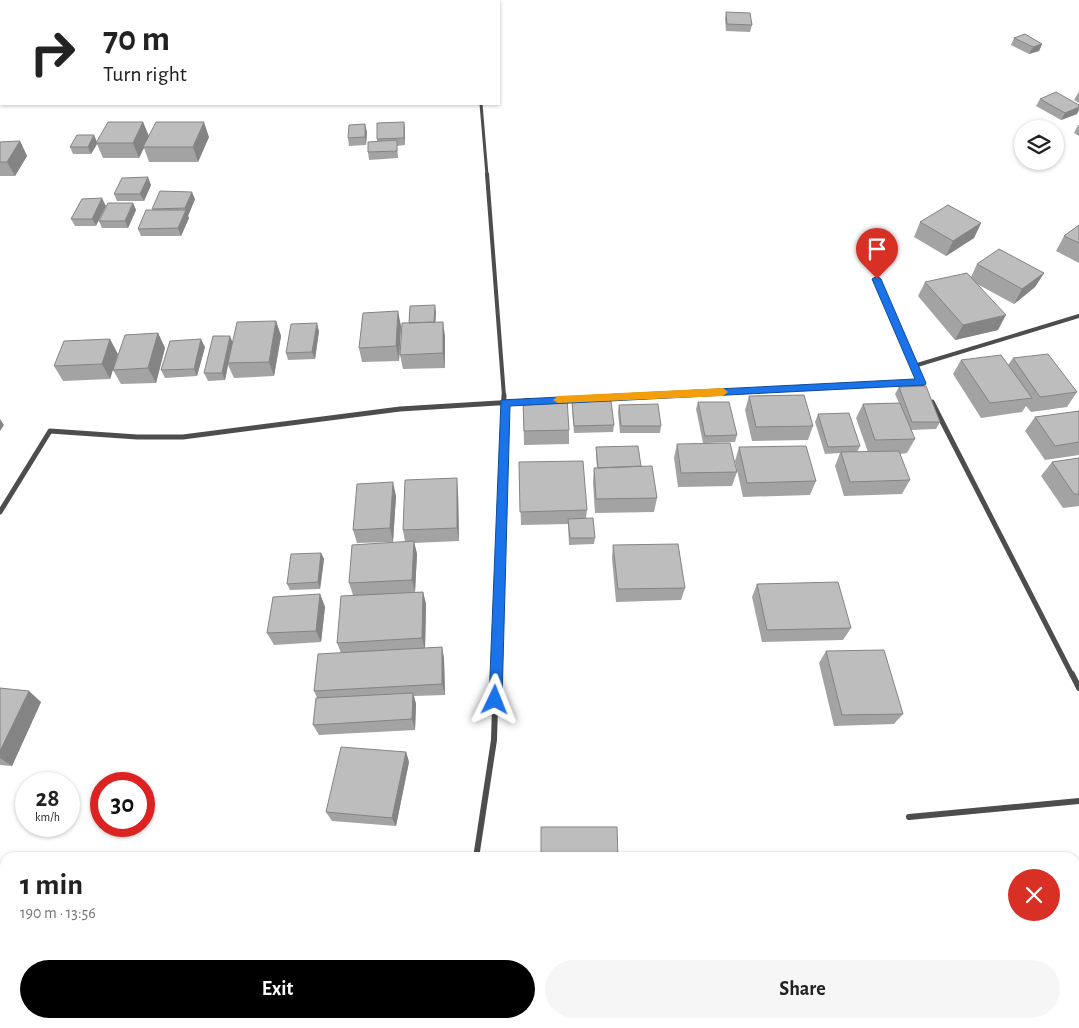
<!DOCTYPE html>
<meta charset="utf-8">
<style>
:root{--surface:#fff;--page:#f6f6f6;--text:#222;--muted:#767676;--accent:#000}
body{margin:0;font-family:"Alegreya Sans",sans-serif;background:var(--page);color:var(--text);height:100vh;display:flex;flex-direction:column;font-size:19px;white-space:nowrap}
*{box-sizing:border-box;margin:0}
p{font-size:16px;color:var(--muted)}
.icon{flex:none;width:28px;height:28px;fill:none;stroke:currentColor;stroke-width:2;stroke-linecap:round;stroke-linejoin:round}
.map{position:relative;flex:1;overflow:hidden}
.drawer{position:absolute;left:0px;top:852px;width:1080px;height:176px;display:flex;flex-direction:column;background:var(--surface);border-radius:15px 15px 0 0;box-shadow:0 1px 4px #0004}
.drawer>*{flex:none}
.guide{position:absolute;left:0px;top:0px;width:500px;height:105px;box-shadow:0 1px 4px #0004;background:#fff;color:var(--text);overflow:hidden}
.controls{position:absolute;left:1014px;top:120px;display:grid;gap:10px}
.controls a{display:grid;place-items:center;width:50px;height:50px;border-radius:50%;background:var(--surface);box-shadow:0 1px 4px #0004;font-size:25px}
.speed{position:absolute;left:15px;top:772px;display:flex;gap:10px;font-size:25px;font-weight:700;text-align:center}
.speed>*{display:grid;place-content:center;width:65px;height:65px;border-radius:50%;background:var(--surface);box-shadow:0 1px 4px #0004;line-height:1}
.speed small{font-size:12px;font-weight:400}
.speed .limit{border:8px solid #d22;background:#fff;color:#111}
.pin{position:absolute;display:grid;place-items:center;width:42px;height:42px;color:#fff;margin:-51px -21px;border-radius:50% 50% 50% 0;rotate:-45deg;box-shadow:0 0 5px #0007}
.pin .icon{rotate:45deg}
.me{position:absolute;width:55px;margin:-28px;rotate:2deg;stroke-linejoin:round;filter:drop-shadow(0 0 4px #0008)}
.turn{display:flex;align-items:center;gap:18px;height:105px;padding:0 20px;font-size:22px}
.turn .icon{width:65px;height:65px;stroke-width:2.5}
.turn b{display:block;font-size:35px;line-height:42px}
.round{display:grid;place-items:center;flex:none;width:52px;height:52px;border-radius:26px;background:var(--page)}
.head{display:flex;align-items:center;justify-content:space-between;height:85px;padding:0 20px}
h1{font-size:30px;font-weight:700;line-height:38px}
.cta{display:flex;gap:10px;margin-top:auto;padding:10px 20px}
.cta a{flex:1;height:58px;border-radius:30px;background:var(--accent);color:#fff;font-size:20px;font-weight:700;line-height:58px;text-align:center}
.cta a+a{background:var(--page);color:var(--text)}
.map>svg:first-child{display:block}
</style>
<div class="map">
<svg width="1079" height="1028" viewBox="0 0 1079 1028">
<rect width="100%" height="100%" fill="#fff"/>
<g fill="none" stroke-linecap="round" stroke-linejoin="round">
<path stroke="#4d4d4d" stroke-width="3" d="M481,104L487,175"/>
<path stroke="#4d4d4d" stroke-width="4" d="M487,174L504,396
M877,279L922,384
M914,366L1079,316
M651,396L921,383"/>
<path stroke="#4d4d4d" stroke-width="5" d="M562,400L678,395
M932,402L1072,675
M0,512L50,431L137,437H183L400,409L529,401
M496,675L504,395"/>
<path stroke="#4d4d4d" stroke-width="6" d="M1072,674L1079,688
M909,817L1079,801
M476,858L494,740L496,674
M451,1024V1028"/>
</g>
<path fill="#a3a3a3" d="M726,12L752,25L750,32L726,31L725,19Z
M1014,38L1042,44L1039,51L1029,54L1011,45Z
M1079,92V103L1074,100L1078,93Z
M1040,99L1077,114L1061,120L1036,106Z
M143,122L149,136L209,137L198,162H149L144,148L139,158H103L97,144L91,154H73L70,147L94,135L97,142Z
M404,122L405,145L397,146L398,158L369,160L368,152L377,141V139Z
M1078,125H1079V136L1074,133Z
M367,132L366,145L349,146L348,138Z
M20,141L27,156L15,176H0V142Z
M151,185L144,201H117L114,194Z
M82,199L96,226H75L71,219Z
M195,199L188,216L189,218L181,236H141L138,229L153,210L152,209Z
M133,203L136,210L128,228H102L99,221Z
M920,222L981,223L974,238L946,256L914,237Z
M1079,225V263L1056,251L1064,236Z
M977,264L1044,273L1035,287L1014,304L977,284L998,330L955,340L918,296L925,282L971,277Z
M436,312L435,322L445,336V368L403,369L400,355L409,323Z
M276,321L281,336L274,376L234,378L228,365L225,380L208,381L204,373L233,342Z
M401,326L399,361L362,362L359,348Z
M319,331L315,359L288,360L286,353Z
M158,333L165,348L156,383L121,384L113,370Z
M205,347L197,376L165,378L161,370Z
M118,354L110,379L63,381L54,366Z
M1013,358L1077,392L1067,407L1031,412L1026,406L1022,412L981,418L953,374L961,360L1008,365Z
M899,387L940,422L936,429L911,430L915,439L907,453L900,454L910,480L902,494L844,496L835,466L840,453L825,454L815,422L818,414L860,446L857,452H868L856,418L863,404L899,403L895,394Z
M749,396L813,426L808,440L752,441L745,410Z
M523,399L569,430V444L524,445Z
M572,402L614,425L613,432L574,433L572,409Z
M698,402L737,435L735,442L703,443L696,409Z
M619,405L661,426L660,433H620L618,412Z
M1079,411V455L1045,460L1025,431L1035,417Z
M677,444L737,472L732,486L678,487L674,458Z
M596,447L641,466L657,498L654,512L595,513L593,482L594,468H597L596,454Z
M739,447L816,481L810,495L743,497L735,461Z
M1079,458V506L1063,508L1041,476L1052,462Z
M519,462L587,510L586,518L595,538L594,544L569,545L568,524L521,525Z
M458,491L459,541L414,543L417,554L415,592H423L426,604L425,648L442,647L444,659L445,695L414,696L416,704L415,730L319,735L313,725L317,698L314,691L341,653L337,643L353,595L349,583L405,542L403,530Z
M396,496L393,542L357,543L353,530Z
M613,545L685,588L681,600L616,602L612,558Z
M321,553L324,559L320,589L290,590L287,584Z
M757,584L851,628L843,640L762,642L752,597Z
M320,594L325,607L321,642L274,645L267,633Z
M826,651L903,714L894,724L834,726L819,663Z
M0,688L41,702L12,766L0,765Z
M406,752L409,762L396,826L332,821L326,812Z
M693,1024H789L790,1028H693Z"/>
<path fill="#848484" d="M1042,44L1039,51L1029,54L1033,47Z
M1079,107V110L1077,114L1061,120L1065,113Z
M143,122L149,137L139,158L133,143Z
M204,122L209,137L198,162L193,147Z
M404,122L405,129V145L404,138Z
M365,124L367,132L366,145L365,137Z
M94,135L97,143H96L97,144L91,154L88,147Z
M20,141L27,156L15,176L7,162Z
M148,177L151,185L144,201L140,194Z
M192,192L195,199L188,216L189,218L181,236L178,228L186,210L185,208Z
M102,198L106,206L96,226L92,219Z
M133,203L136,210L128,228L125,221Z
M981,223L974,238L946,256L953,241Z
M1044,273L1035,287L1014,304L1022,289Z
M435,305L436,312L435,331L434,324Z
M398,311L401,326L399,361L396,346Z
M1006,315L998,330L955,340L963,325Z
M276,321L281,336L274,376L269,362Z
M443,322L445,336V368L443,353Z
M317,323L319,331L315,359L312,352Z
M158,333L165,348L156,383L148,368Z
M230,336L233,343L228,363V365L225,380L222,373Z
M110,339L118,354L110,379L102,364Z
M201,339L205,347L197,376L194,369Z
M0,419L4,425L0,431Z
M457,478L458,491L459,541L457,528Z
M393,482L396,496L393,542L390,528Z
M414,541L417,554L415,592L412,580Z
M321,553L324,559L320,589L318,582Z
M423,592L426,604L425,650L422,638Z
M320,594L325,607L321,642L316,631Z
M442,647L444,659L445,695L442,684Z
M29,691L41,702L12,766L0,758V751Z
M413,693L416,704L415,730L412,719Z
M406,752L409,762L396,826L392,818Z
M390,1024H395L394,1028H389Z"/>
<path fill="#bdbdbd" stroke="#848484" d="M726,12L750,13L752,25L727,24Z
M1025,34L1042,44L1033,47L1014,38Z
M1056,92L1079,105V107L1065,113L1040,99Z
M108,122H143L133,143H96Z
M156,122H204L193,147H143Z
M404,122V138L377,139V123Z
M365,124V137L348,138L349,125Z
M77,135H94L88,147H70Z
M397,140V151L368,152V142Z
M20,141L7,162H0V142Z
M148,177L140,194H114L122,178Z
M160,191L192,192L185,208L152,209Z
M102,198L92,219H71L82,199Z
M108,203H133L125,221H99Z
M948,205L981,223L953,241L920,222Z
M146,210H186L178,228L138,229Z
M1079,225V243L1064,236Z
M999,249L1044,273L1022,289L977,264Z
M967,273L1006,315L963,325L925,282Z
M435,305L434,322L409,323L410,306Z
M398,311L396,346L359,348L363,313Z
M276,321L269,362L228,363L237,322Z
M443,322V353L400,355L402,323Z
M317,323L312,352L286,353L291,324Z
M158,333L148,368L113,370L125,335Z
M213,336H230L222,373H204Z
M110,339L102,364L54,366L64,341Z
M201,339L194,369L161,370L170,341Z
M1048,354L1077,392L1040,397L1013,358Z
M1001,355L1032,398L990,403L961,360Z
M926,386L940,422H912L899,387Z
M804,395L813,426L756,427L749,396Z
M567,398L569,430L524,431L523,399Z
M611,401L614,425L574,426L572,402Z
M698,402H729L737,435L705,436Z
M900,403L915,439L875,440L863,404Z
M658,404L661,426H621L619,405Z
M1079,411V442L1055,446L1035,417Z
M849,413L860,446L828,447L818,414Z
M730,443L737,472L681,473L677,444Z
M638,446L641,466L598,468L596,447Z
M806,446L816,481L747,483L739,447Z
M899,451L910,480L850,482L841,452Z
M1079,458V494H1074L1052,462Z
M583,461L587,510L520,512L519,462Z
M652,466L657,498L596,499L594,468Z
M457,478V528L403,530L405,480Z
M393,482L390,528L353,530L357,484Z
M593,518L595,538H570L568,519Z
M414,541L412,580L349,583L352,545Z
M678,544L685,588L618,589L613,545Z
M321,553L318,582L287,584L291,554Z
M838,582L851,628L767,630L757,584Z
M423,592L422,638L337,643L341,596Z
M320,594L316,631L267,633L273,597Z
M442,647V684L314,691L318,654Z
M884,650L903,714L842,715L826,651Z
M0,688L29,691L0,751Z
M413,693L412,719L313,725L316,698Z
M341,747L406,752L392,818L326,812Z
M541,827H617L618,858H541Z
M292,1024H390L389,1028H291Z
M698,1024H789L790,1028H698Z"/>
<path fill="#1a73e8" stroke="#114b97" d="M877,276L881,279L926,383L925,385L510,406L502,700L500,705L495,707L490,705L489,700L501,400L915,379L872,279Z"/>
<path fill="#f59e0b" d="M723,388L728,392L723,396L558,403L553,400L558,396Z"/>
</svg>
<div class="controls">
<a><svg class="icon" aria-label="layers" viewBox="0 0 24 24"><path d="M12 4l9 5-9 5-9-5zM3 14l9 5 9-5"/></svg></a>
</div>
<div class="speed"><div>28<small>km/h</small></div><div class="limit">30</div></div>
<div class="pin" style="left:877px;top:279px;background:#d93025"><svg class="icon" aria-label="arrive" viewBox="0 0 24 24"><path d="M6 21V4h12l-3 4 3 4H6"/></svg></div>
<svg class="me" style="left:495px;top:700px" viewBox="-20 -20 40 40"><path d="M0-17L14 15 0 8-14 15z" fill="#1a73e8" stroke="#fff" stroke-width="4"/></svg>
<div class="guide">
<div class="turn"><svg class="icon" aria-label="right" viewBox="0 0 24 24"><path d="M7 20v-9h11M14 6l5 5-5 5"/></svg><div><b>70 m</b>Turn right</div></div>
</div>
<section class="drawer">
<div class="head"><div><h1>1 min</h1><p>190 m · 13:56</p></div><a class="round" style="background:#d93025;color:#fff"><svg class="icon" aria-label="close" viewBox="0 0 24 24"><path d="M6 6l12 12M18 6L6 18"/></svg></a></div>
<div class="cta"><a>Exit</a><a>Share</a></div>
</section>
</div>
